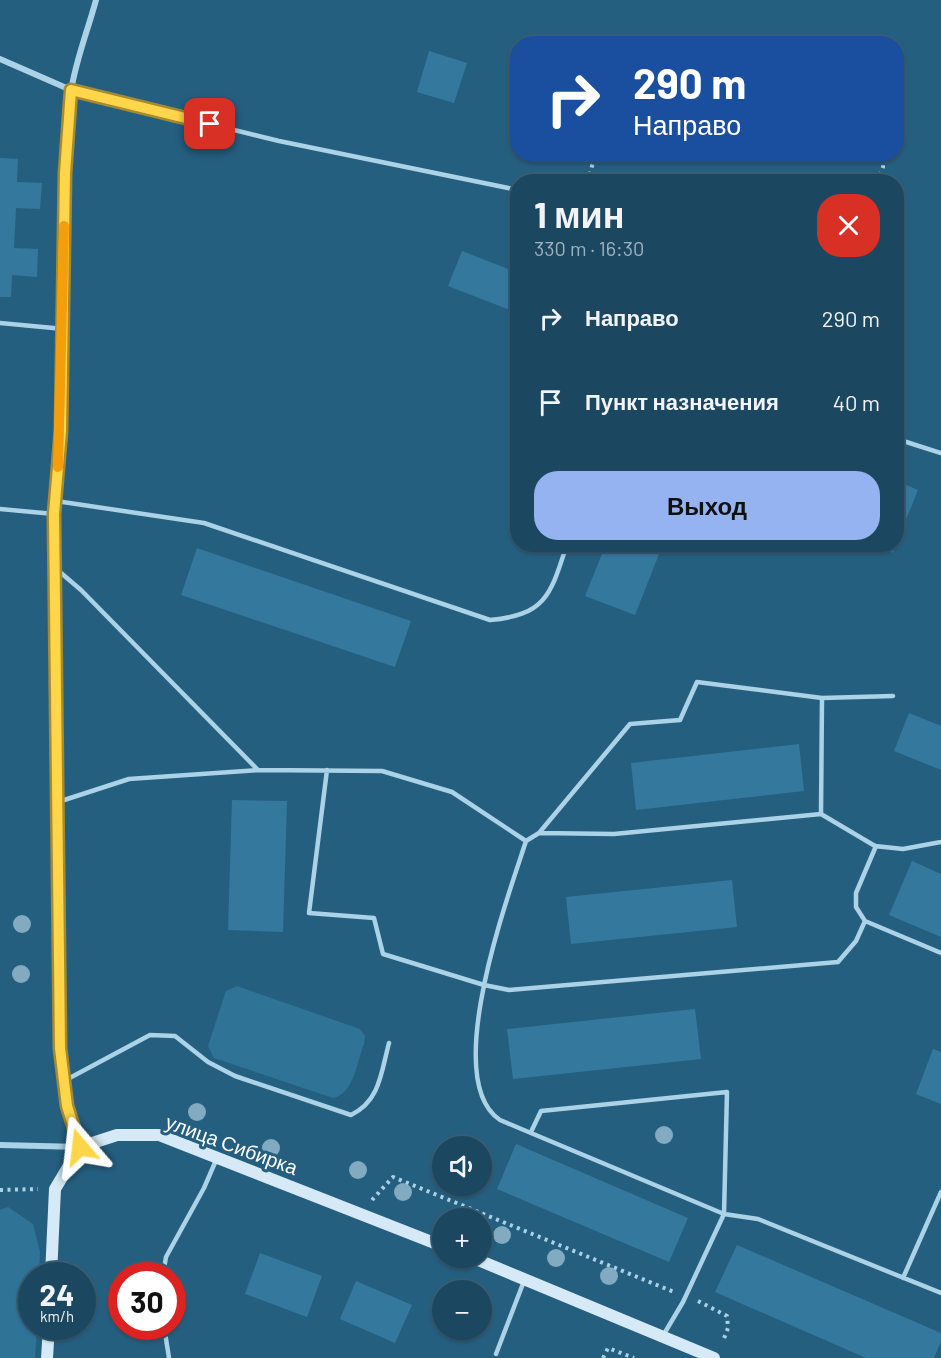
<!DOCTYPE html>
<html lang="ru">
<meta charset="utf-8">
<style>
:root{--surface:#1c4760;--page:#254e66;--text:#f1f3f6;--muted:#a0b2bd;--line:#3a5f75;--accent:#95b2f1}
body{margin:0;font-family:Barlow,sans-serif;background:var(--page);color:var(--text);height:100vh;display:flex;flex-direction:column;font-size:22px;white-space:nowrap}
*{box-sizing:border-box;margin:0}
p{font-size:20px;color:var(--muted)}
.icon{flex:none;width:33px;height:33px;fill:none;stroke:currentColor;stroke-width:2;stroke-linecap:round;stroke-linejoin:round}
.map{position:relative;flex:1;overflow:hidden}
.details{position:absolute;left:510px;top:174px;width:394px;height:378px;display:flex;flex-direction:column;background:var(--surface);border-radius:24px;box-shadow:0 2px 4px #0004,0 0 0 2px var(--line)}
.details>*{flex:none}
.hud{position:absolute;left:510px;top:36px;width:394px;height:126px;border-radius:24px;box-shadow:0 2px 4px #0004,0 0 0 2px var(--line);background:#1a4fa0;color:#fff;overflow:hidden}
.buttons{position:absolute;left:432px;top:1136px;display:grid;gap:12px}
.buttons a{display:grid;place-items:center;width:60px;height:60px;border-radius:50%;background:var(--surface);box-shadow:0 2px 4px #0004,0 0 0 2px var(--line);font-size:30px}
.speed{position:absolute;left:18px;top:1262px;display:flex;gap:12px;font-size:30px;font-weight:700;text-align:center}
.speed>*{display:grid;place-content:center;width:78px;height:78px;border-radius:50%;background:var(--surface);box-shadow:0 2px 4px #0004,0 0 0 2px var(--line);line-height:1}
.speed small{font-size:15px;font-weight:400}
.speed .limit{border:9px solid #d22;background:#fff;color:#111}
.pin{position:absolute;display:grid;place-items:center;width:51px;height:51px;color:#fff;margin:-26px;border-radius:12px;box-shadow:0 3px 9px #0006}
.me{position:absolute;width:66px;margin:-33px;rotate:343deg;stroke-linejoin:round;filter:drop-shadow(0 0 4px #0008)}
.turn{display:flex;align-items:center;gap:21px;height:126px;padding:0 24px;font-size:27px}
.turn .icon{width:78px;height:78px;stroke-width:2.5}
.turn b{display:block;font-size:42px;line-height:51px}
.round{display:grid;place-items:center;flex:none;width:63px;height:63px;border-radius:24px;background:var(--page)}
.overview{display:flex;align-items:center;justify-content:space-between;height:102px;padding:0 24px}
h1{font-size:36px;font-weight:700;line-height:45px}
.cta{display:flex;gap:12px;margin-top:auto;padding:12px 24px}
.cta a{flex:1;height:69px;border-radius:24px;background:var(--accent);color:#111;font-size:24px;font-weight:700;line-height:69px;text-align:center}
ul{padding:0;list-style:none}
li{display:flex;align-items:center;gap:18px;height:84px;padding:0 24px}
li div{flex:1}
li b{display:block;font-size:22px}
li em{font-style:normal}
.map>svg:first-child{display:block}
</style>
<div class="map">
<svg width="941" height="1358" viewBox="0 0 941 1358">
<rect width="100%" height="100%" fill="#255f80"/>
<path fill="#2f7397" d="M237,986L360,1029L365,1036L364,1044C357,1061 354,1094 333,1098L214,1058L208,1046L226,991Z
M8,1207L33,1224L40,1252L39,1275H32V1326H37L35,1358H0V1210Z"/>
<path fill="#35789d" d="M429,51L467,63L454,103L417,92Z
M0,158L18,159L17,182L42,183L40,209L16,208L14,248L38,249L37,277L12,275L11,297H0Z
M462,251L518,273V313L448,286Z
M897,481L918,490L897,542Z
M606,544H663L635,615L585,596Z
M873,544H896L893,553Z
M197,548L411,621L395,667L181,595Z
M909,713L941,726V770L894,751Z
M799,744L804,791L636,810L631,763Z
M232,800L287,801L283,932L228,930Z
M912,861L941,874V937L889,915Z
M732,880L737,927L571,944L566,897Z
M695,1009L701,1059L513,1079L507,1029Z
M933,1049L941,1052V1104L916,1094Z
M516,1144L688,1218L669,1262L497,1189Z
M737,1245L941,1333V1341L934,1358H866L715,1292Z
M260,1253L322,1276L307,1317L245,1294Z
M356,1281L412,1305L395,1343L340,1319Z"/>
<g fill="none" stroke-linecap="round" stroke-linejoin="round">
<path stroke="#abd2e6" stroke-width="4" stroke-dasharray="3 4.5" stroke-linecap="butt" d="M648,44L658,39L690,44
M588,182L595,154
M877,182L883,167V154
M0,1190L38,1189
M372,1200L393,1177L674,1292
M698,1301L727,1316L728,1328L723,1341
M603,1358L608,1348L634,1358"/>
<path stroke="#abd2e6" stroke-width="4.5" d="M71,90L279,141L518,190
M0,323L64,329
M897,439L941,453
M56,501L204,523L490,620C547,615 551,593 567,544
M0,509L54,514
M54,567L81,590L258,770
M327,770L309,913L374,918L383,954L484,985L509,990L838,962L856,941L865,921
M58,802L129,779L258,770L382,771L452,792L526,841C508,897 440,1080 500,1120L724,1214L758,1219L941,1293
M821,814L822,698
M539,833L614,834L821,814L875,846L903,849L941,842
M526,841L539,833L630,724L680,720L697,682L822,698L893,696
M876,846L856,893V907L865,921L941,953
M64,1081L150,1035L175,1036L208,1062L235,1076L351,1115C380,1101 381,1073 389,1043
M531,1132L541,1111L727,1092L724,1214L683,1302L664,1334
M163,1275L166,1257L204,1188L217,1158
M903,1278L941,1192
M164,1326L169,1358
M496,1354L524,1281"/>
<path stroke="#abd2e6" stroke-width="6" d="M0,59L71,90
M0,1145L80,1147L67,1106L60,1048L54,514C75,375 54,232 71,92C75,62 88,30 96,0"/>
<path stroke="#d5eaf6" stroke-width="12" d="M471,1257L714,1358
M51,1275L55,1189L80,1147L117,1135H159L442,1246
M47,1358L49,1326"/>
</g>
<g fill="#82aac0">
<circle cx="22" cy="924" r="9"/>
<circle cx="21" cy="974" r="9"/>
<circle cx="197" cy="1112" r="9"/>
<circle cx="664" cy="1135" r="9"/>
<circle cx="271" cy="1148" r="9"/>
<circle cx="358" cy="1170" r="9"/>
<circle cx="403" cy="1192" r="9"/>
<circle cx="502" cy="1235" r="9"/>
<circle cx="556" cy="1258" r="9"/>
<circle cx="609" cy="1276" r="9"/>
</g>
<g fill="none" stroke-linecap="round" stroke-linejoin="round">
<defs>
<path id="route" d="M80,1147L67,1106L60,1048L54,514L61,431L65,173L71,90L210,124"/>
</defs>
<use href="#route" stroke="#a68a30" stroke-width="15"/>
<use href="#route" stroke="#ffd54a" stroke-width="10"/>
<path stroke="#f59e0b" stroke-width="10" d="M58,467L64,226"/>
</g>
<g text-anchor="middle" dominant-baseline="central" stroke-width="6" stroke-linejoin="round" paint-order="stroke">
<g font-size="20" fill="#fff" stroke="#255f80">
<text transform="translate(232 1144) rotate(20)">улица Сибирка</text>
</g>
</g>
</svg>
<div class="buttons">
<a><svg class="icon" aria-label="sound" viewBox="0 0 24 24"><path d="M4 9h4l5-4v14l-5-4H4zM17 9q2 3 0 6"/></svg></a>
<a>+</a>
<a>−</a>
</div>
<div class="speed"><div>24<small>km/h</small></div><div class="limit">30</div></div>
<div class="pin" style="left:210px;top:124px;background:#d93025"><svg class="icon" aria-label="arrive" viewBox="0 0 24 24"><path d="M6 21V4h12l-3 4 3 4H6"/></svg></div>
<svg class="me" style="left:80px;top:1147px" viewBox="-20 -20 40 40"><path d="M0-17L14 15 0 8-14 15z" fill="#ffd54a" stroke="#fff" stroke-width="4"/></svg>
<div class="hud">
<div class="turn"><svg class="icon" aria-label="right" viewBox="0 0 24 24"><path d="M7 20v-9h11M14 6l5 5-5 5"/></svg><div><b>290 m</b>Направо</div></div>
</div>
<section class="details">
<div class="overview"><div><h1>1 мин</h1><p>330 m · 16:30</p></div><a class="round" style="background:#d93025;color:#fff"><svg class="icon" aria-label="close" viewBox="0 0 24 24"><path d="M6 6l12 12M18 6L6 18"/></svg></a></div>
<ul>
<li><svg class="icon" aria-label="right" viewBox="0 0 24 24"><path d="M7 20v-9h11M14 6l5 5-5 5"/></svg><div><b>Направо</b></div><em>290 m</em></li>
<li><svg class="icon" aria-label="arrive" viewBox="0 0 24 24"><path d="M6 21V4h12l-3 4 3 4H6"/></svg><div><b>Пункт назначения</b></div><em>40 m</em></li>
</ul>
<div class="cta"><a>Выход</a></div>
</section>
</div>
